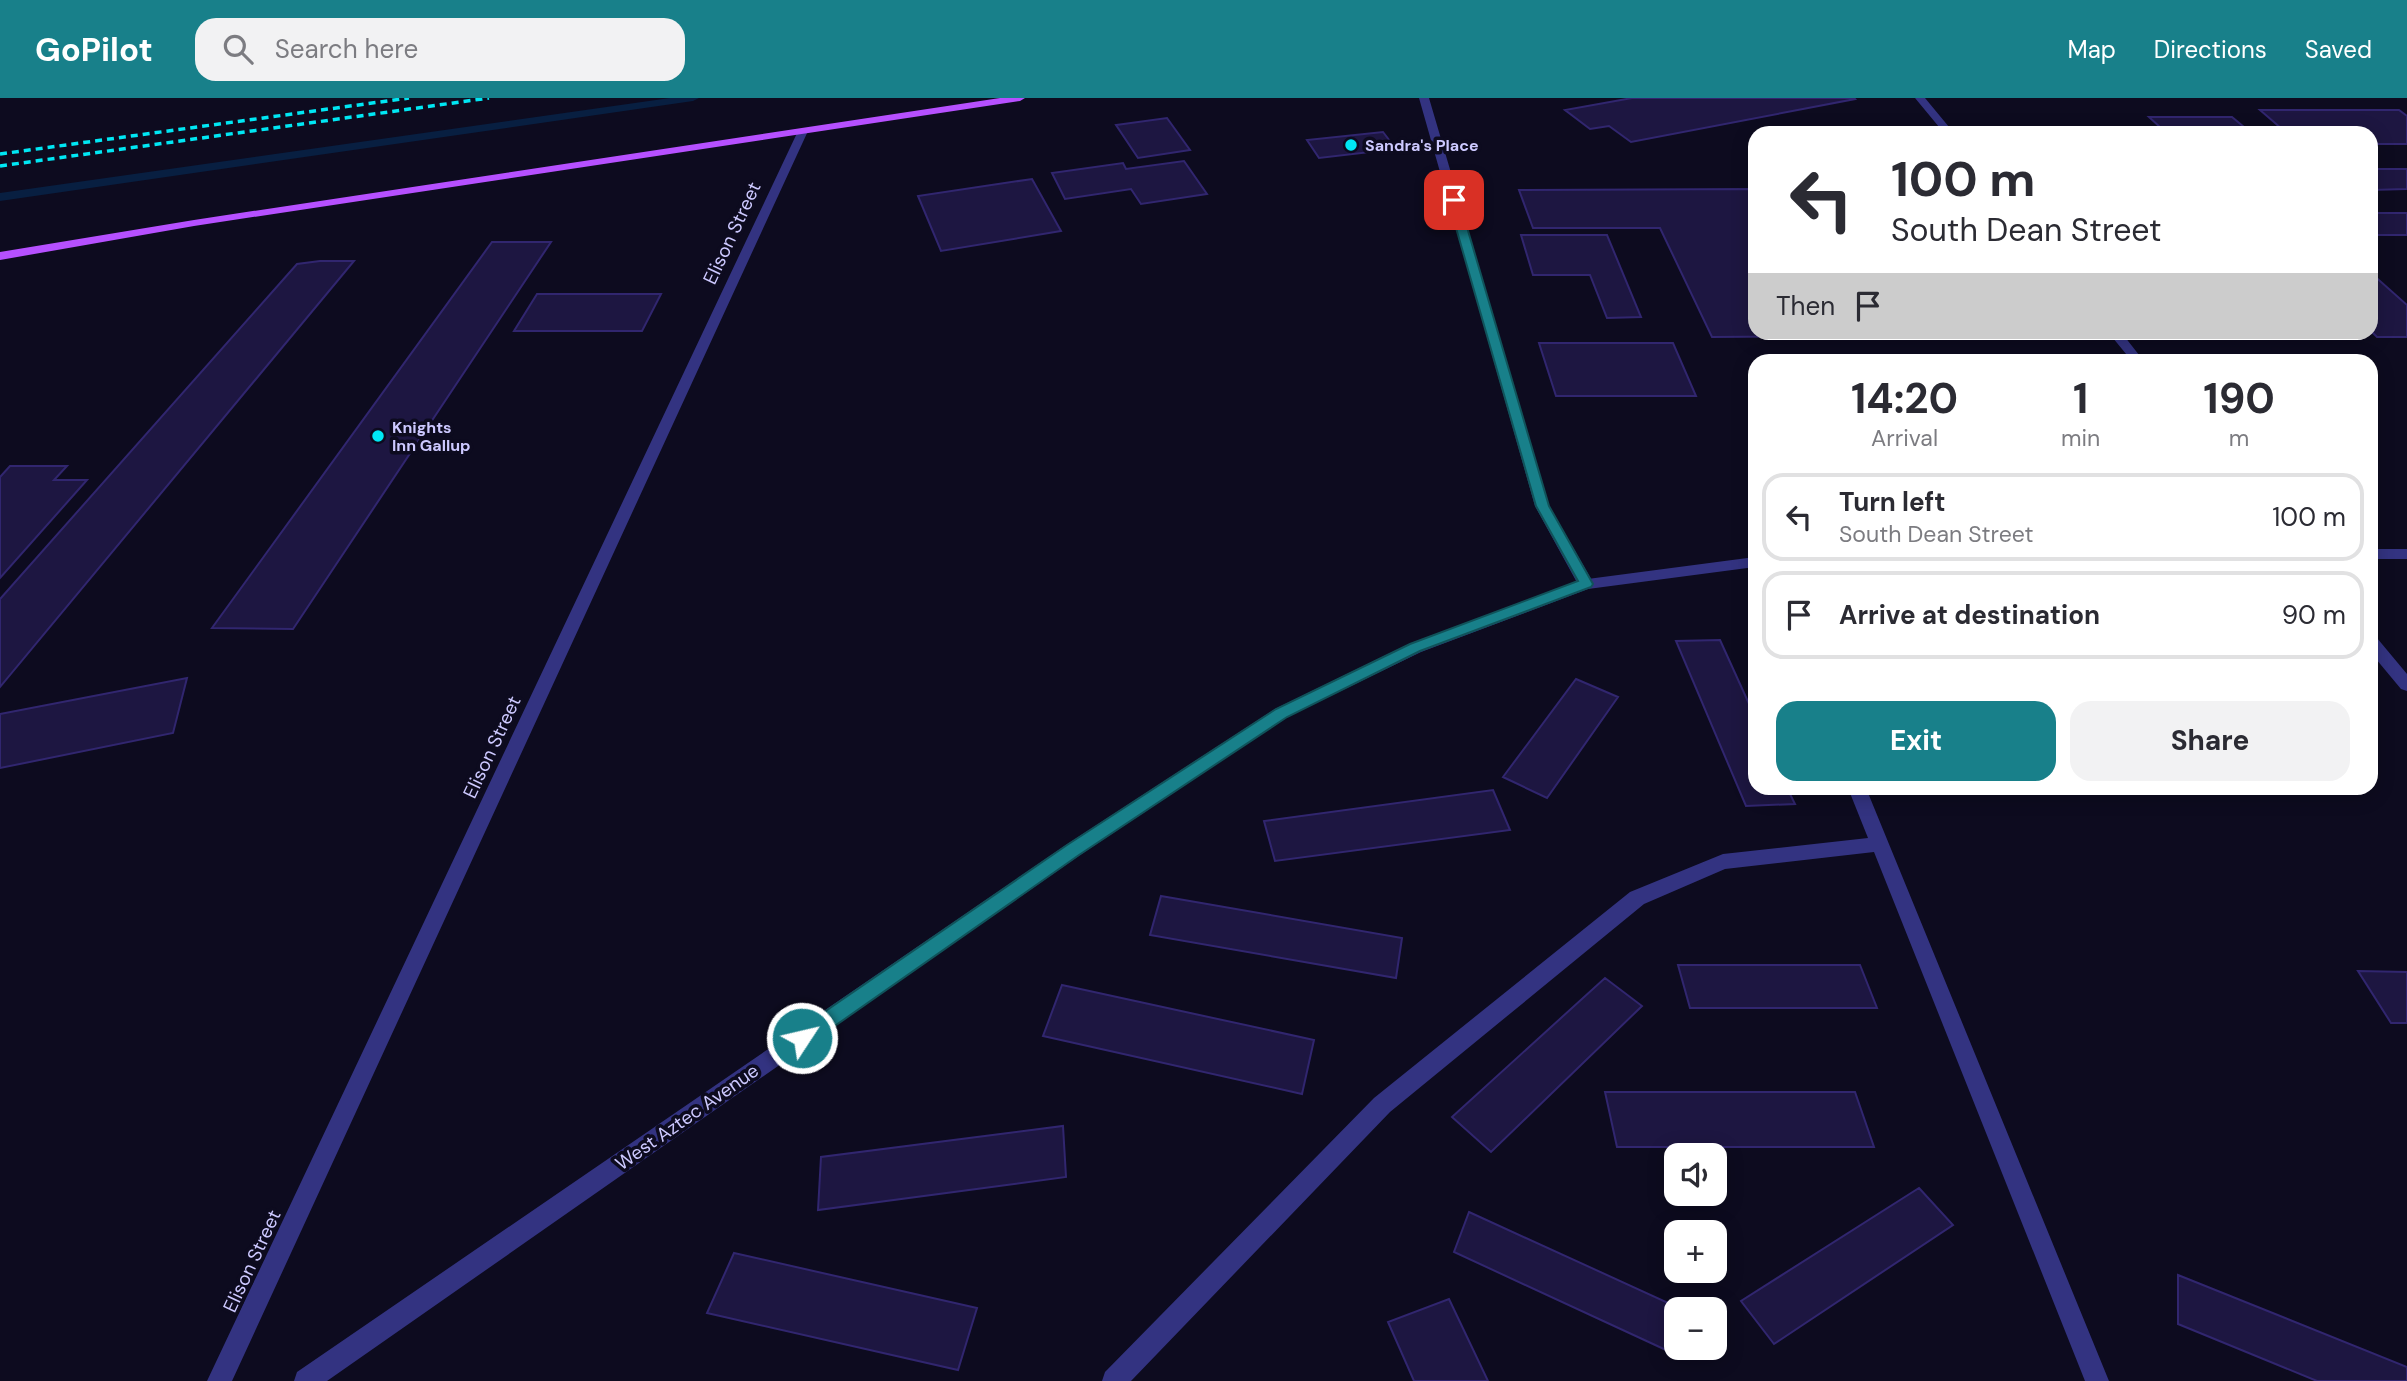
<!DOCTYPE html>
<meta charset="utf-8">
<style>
:root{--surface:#fff;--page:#f2f2f3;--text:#2b2b33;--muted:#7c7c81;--line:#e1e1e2;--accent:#18808a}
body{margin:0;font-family:"DM Sans",sans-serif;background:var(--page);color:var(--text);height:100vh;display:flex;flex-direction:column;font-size:26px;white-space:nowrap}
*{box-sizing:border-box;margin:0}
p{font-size:23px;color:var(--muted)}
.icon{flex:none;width:38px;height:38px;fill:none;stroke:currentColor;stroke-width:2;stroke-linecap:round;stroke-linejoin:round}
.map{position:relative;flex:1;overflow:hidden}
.sheet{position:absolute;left:1748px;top:256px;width:630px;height:441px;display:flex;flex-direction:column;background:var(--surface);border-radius:21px;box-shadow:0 4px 18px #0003}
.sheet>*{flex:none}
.banner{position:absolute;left:1748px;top:28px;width:630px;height:214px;border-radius:21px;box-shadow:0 4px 18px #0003;background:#fff;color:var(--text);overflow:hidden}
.tools{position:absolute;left:1664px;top:1045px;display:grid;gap:14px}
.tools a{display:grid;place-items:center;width:63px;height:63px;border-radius:14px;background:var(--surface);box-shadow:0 4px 18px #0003;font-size:35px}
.pin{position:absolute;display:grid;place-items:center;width:60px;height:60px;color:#fff;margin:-30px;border-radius:14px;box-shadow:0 4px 10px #0006}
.me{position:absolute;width:77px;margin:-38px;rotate:55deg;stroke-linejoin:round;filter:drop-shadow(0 0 5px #0008)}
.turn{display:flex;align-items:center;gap:24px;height:147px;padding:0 28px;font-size:32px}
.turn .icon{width:91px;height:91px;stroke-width:2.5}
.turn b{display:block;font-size:49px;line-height:60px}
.then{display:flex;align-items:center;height:66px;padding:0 28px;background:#0003;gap:14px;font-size:26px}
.eta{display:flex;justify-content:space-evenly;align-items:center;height:119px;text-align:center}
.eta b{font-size:42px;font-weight:700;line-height:49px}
.cta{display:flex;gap:14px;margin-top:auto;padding:14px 28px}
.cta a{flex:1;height:80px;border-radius:21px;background:var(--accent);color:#fff;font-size:28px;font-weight:700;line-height:80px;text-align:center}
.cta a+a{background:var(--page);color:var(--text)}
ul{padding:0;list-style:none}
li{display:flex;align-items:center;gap:21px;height:88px;margin:0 14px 10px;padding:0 14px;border:4px solid var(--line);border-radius:21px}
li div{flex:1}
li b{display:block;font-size:26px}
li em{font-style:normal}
header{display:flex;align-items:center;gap:42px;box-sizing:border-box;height:98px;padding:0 35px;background:var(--accent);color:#fff}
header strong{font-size:33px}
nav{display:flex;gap:38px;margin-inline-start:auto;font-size:24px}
.search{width:490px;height:63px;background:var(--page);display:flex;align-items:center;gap:18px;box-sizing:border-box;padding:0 24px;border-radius:21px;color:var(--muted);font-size:26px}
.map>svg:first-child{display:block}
</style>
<header>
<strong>GoPilot</strong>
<div class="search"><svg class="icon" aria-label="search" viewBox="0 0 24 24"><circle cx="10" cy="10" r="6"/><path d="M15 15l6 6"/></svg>Search here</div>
<nav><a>Map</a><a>Directions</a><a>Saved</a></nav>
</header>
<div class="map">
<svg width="2407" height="1283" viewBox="0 0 2407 1283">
<rect width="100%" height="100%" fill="#0d0b1f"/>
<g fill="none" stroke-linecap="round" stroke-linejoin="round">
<path fill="#081f41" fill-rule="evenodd" d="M670,0H699L693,3L0,103V95Z"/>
</g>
<path fill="#1d1641" stroke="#31266f" stroke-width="2" d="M1632,0H1854L1855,1L1631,44L1609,28L1590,31L1565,12Z
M2260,12H2399L2407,18V46H2371V35H2351L2346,31H2282Z
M2149,19H2232L2244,29H2212L2218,35H2002L1997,29L2161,30Z
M1167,20L1190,52L1138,60L1116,27Z
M1383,34L1396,51L1319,60L1307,42Z
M1184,63L1207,96L1141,106L1131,91L1065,101L1052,75L1123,65L1126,71Z
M2371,71H2407V91L2371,92Z
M1032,81L1061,133L941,153L918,98Z
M1755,91V234H1977L1979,237L1712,239L1660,130H1533L1519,92Z
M2371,115H2407V137H2371Z
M1521,137H1607L1641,219L1607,220L1590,177H1533Z
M492,144H551L293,531L212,530Z
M320,163H354L0,589V501L297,166Z
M2371,175L2407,207V239H2377L2371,233Z
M537,196H661L642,233H514Z
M1539,245H1673L1696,298H1556Z
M10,368H67L54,382H87L0,480V379Z
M1720,542L1755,619V690H1787L1795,706L1746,708L1676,543Z
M187,580L173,635L0,670V616Z
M1576,581L1618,599L1547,700L1503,679Z
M1493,692L1510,732L1275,763L1264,723Z
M1161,798L1402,840L1396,880L1150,837Z
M1678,867H1860L1877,910H1690Z
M2358,873L2407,874V925H2391Z
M1605,880L1642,908L1491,1054L1452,1019Z
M1062,887L1314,942L1302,996L1043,938Z
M1605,994H1855L1874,1049H1617Z
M1063,1028L1066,1079L818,1112L821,1059Z
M1919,1090L1953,1127L1774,1246L1741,1203Z
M1469,1114L1677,1209L1666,1252L1454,1154Z
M734,1155L977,1210L958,1272L707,1215Z
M2178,1177L2407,1269V1283H2317L2178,1226Z
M1449,1201L1488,1283H1414L1388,1224Z"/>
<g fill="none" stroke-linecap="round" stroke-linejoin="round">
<path fill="#333381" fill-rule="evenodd" d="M1848,690H1866L2109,1283H2085L1874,754L1725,771L1644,806L1390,1014L1131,1283H1102L1105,1274L1374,1000L1630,794L1723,756L1868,740Z"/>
<path fill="#333381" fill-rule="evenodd" d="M1419,0H1429L1549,408L1594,486L1592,490H1580L1535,408Z
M803,30L808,33L232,1283H207L798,33Z"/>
<path fill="#333381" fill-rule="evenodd" d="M1915,0H1925L1954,35H1944Z
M2108,234H2121L2143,262H2131Z
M2371,451H2407V461H2371Z
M1755,459V469L1588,491L1421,554L1287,619L1080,757L327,1283H294L297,1274L1066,747L1275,611L1409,546L1580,482Z
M2371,538L2377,540L2407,576V593L2401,591L2371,555Z"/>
<path fill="#b650ff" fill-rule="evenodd" d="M1000,0H1025L1020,3L194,128L0,162V154L194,122Z"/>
<path stroke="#00e7f4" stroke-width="3.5" stroke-dasharray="7 5" stroke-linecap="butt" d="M0,56L409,0
M0,68L489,0"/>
</g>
<path fill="#18808a" stroke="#10535a" stroke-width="2" d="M1454,99L1459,102L1549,408L1593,486L1591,489L1420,553L1287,619L1079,757L809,946L802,948L795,946L792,940L795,934L1067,747L1276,611L1410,546L1578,483L1536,408L1448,102Z"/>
<g fill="#00e7f4" stroke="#0d0b1f" stroke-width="2.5">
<circle cx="1351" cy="47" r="7"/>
<circle cx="378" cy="338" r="7"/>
</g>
<g text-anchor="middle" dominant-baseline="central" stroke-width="7" stroke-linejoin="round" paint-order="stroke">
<g font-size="16" font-weight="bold" fill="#cdc9ff" stroke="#0d0b1f" text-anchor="start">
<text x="1365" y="47">Sandra's Place</text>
<text x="392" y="329">Knights<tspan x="392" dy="18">Inn Gallup</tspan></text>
</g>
<g font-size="19" fill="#cdc9ff" stroke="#0d0b1f">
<text transform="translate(732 135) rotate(-65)">Elison Street</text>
<text transform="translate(492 649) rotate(-65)">Elison Street</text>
<text transform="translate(687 1019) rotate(-35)">West Aztec Avenue</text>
<text transform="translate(252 1163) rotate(-65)">Elison Street</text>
</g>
</g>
</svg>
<div class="tools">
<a><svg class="icon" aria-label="sound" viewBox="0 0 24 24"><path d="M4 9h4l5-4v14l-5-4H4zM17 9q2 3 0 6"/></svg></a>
<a>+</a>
<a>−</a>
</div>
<div class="pin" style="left:1454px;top:102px;background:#d93025"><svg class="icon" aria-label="arrive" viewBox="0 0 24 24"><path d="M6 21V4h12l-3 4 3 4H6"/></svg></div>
<svg class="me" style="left:802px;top:940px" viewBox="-20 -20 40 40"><circle r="17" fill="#18808a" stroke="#fff" stroke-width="3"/><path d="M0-11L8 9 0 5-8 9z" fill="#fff"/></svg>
<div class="banner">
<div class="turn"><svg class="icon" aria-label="left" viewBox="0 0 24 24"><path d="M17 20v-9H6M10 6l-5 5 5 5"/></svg><div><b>100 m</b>South Dean Street</div></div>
<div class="then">Then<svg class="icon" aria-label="arrive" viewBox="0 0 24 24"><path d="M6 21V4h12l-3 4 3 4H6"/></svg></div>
</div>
<section class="sheet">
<div class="eta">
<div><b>14:20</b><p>Arrival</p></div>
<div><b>1</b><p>min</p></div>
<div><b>190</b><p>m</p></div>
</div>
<ul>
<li><svg class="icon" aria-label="left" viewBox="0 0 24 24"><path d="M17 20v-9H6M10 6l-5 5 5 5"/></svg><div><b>Turn left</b><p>South Dean Street</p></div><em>100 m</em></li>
<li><svg class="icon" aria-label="arrive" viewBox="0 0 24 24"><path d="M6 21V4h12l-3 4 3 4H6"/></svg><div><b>Arrive at destination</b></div><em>90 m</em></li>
</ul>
<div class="cta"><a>Exit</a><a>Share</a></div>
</section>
</div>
